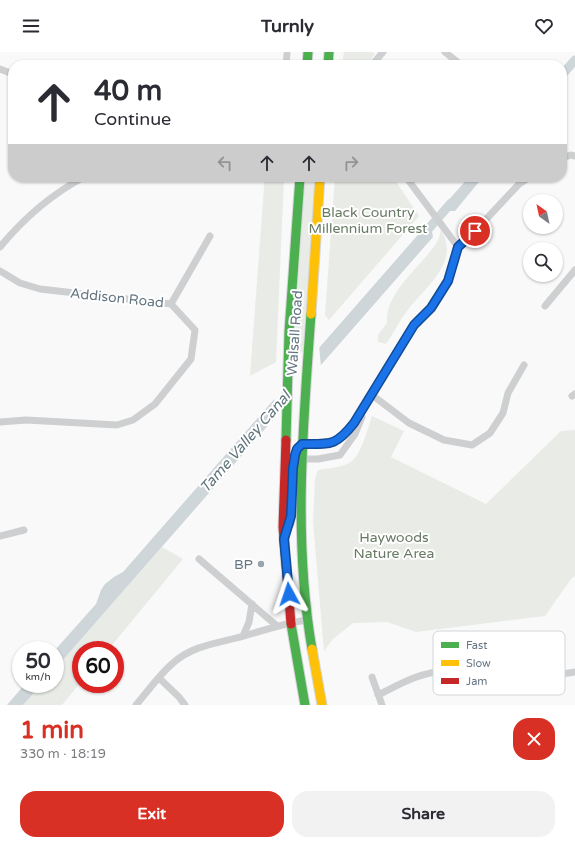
<!DOCTYPE html>
<meta charset="utf-8">
<style>
:root{--surface:#fff;--page:#f2f2f3;--text:#2b2b33;--muted:#7c7c81;--accent:#d93025}
body{margin:0;font-family:"Varela Round",sans-serif;background:var(--page);color:var(--text);height:100vh;display:flex;flex-direction:column;font-size:15px;white-space:nowrap}
*{box-sizing:border-box;margin:0}
p{font-size:13px;color:var(--muted)}
.icon{flex:none;width:22px;height:22px;fill:none;stroke:currentColor;stroke-width:2;stroke-linecap:round;stroke-linejoin:round}
.map{position:relative;height:653px;overflow:hidden}
.sheet{display:flex;flex-direction:column;background:var(--surface);flex:1}
.sheet>*{flex:none}
.banner{position:absolute;left:8px;top:8px;width:559px;height:122px;border-radius:16px;box-shadow:0 1px 3px #0004;background:#fff;color:var(--text);overflow:hidden}
.needle{width:26px;rotate:327deg}
.fabs{position:absolute;left:523px;top:142px;display:grid;gap:8px}
.fabs a{display:grid;place-items:center;width:40px;height:40px;border-radius:50%;background:var(--surface);box-shadow:0 1px 3px #0004;font-size:20px}
.speed{position:absolute;left:12px;top:589px;display:flex;gap:8px;font-size:20px;font-weight:700;text-align:center}
.speed>*{display:grid;place-content:center;width:52px;height:52px;border-radius:50%;background:var(--surface);box-shadow:0 1px 3px #0004;line-height:1}
.speed small{font-size:10px;font-weight:400}
.speed .limit{border:6px solid #d22;background:#fff;color:#111}
.pin{position:absolute;display:grid;place-items:center;width:34px;height:34px;color:#fff;margin:-17px;border:2px solid #fff;border-radius:50%;box-shadow:0 1px 4px #0007}
.me{position:absolute;width:44px;margin:-22px;rotate:355deg;stroke-linejoin:round;filter:drop-shadow(0 0 3px #0008)}
.turn{display:flex;align-items:center;gap:14px;height:84px;padding:0 20px;font-size:18px}
.turn .icon{width:52px;height:52px;stroke-width:2.5}
.turn b{display:block;font-size:28px;line-height:34px}
.lanes{display:flex;align-items:center;height:38px;padding:0 20px;background:#0003;justify-content:center;gap:20px;direction:ltr}
.lanes .off{opacity:.35}
.round{display:grid;place-items:center;flex:none;width:42px;height:42px;border-radius:16px;background:var(--page)}
.overview{display:flex;align-items:center;justify-content:space-between;height:68px;padding:0 20px}
h1{font-size:24px;font-weight:700;line-height:30px;color:var(--accent)}
.primary-button{display:flex;gap:8px;margin-top:auto;padding:8px 20px}
.primary-button a{flex:1;height:46px;border-radius:16px;background:var(--accent);color:#fff;font-size:16px;font-weight:700;line-height:46px;text-align:center}
.primary-button a+a{background:var(--page);color:var(--text)}
header{display:flex;justify-content:space-between;align-items:center;height:52px;padding:0 20px;background:var(--surface);font-size:18px;font-weight:700}
.map>svg:first-child{display:block}
</style>
<header><svg class="icon" aria-label="menu" viewBox="0 0 24 24"><path d="M4 6h16M4 12h16M4 18h16"/></svg>Turnly<svg class="icon" aria-label="heart" viewBox="0 0 24 24"><path d="M12 20l-8-8c-3-5 5-10 8-4 3-6 11-1 8 4z"/></svg></header>
<div class="map">
<svg width="575" height="653" viewBox="0 0 575 653">
<rect width="100%" height="100%" fill="#f9f9f9"/>
<path fill="#e8ebe6" d="M344,0H371L375,1L368,13H342Z
M263,125H284L276,310L250,324L264,135Z
M305,125H315L303,299L293,308Z
M335,125H393L419,164L329,268L325,263Z
M441,178C461,210 425,235 407,259C399,269 394,281 386,292L378,290V283L387,271C384,241 422,214 437,190C439,187 440,182 441,178Z
M372,364L404,379L391,405L486,452L561,379L575,378V524L571,527L545,564L416,580L387,570L353,571L332,588L324,599L313,470L315,427L318,418C328,416 346,416 354,407C362,398 368,376 372,364Z
M162,495L183,507L108,598H81V630L62,653H23L42,632H55V617Z"/>
<path fill="#ced6d9" d="M469,125H483L455,159H444L446,151Z
M431,173L433,185L55,617V598L96,552L101,538L105,532L114,525L123,520L423,177Z
M25,632H42L23,653H7Z"/>
<path fill="#f9f9f9" d="M319,293L321,315L276,367L274,344Z"/>
<g fill="none" stroke-linecap="round" stroke-linejoin="round">
<path stroke="#ced6d9" stroke-width="9" d="M562,23L575,8
M424,182L451,151"/>
<defs>
<path id="fast" d="M307,13L308,0
M328,13L329,0
M311,262C303,373 293,487 312,597
M286,388L289,280L300,125
M289,472C294,447 289,421 298,396
M291,572L305,653"/>
<path id="slow" d="M311,262L320,125
M312,597L322,653"/>
<path id="jam" d="M286,388L283,475L291,572"/>
</defs>
<use href="#fast" stroke="#d5d6d7" stroke-width="11"/>
<use href="#slow" stroke="#d5d6d7" stroke-width="11"/>
<use href="#jam" stroke="#d5d6d7" stroke-width="11"/>
<path stroke="#cecfd0" stroke-width="7" d="M445,0L461,13
M286,13L287,2
M372,13L383,0
M0,17L13,22
M562,106L571,103L575,104
M406,125L458,195
M0,195C24,166 50,143 84,125
M0,219L20,231L40,237L171,252L195,278L191,307L155,352L133,368L117,373L26,368L0,370
M171,252L210,184
M545,254L575,218
M372,343L409,371L444,388L472,393L490,381L503,361L508,341L524,313
M572,344L575,342
M302,392C330,392 336,394 354,371L414,273L431,255L448,229L458,195L475,179L519,132L530,125
M300,406L302,407H318L340,403L355,382L362,365
M0,484L24,478
M199,507L277,574
M243,584L249,570L252,552
M372,625L382,653
M159,626L179,645L185,653
M378,643C402,631 416,622 443,619L556,623L575,620
M136,653C148,639 159,623 173,611C193,593 219,591 244,584C265,578 285,571 307,568"/>
<use href="#fast" stroke="#4caf50" stroke-width="9"/>
<use href="#slow" stroke="#ffc107" stroke-width="9"/>
<use href="#jam" stroke="#c62828" stroke-width="9"/>
</g>
<g fill="none" stroke-linecap="round" stroke-linejoin="round">
<defs>
<path id="route" d="M289,542L284,487L291,464L293,416L295,403L297,397L302,392C331,392 336,394 354,371L414,273L431,256L448,229L458,195L475,179"/>
</defs>
<use href="#route" stroke="#114b97" stroke-width="10"/>
<use href="#route" stroke="#1a73e8" stroke-width="7"/>
</g>
<circle fill="#99a4ac" stroke="#fff" stroke-width="1.5" cx="261" cy="512" r="4"/>
<g text-anchor="middle" dominant-baseline="central" stroke-width="4" stroke-linejoin="round" paint-order="stroke">
<g font-size="14" fill="#687a64" stroke="#fff">
<text x="368" y="160">Black Country<tspan x="368" dy="16">Millennium Forest</tspan></text>
<text x="394" y="485">Haywoods<tspan x="394" dy="16">Nature Area</tspan></text>
</g>
<g font-size="14" fill="#657683" stroke="#fff">
<text transform="translate(117 246) rotate(6)">Addison Road</text>
<text transform="translate(295 281) rotate(-86)">Walsall Road</text>
</g>
<g font-size="14" fill="#657683" stroke="#fff" text-anchor="end">
<text x="253" y="512">BP</text>
</g>
<g font-size="15" font-style="italic" fill="#60757c" stroke="#fff">
<text transform="translate(245 390) rotate(-49)">Tame Valley Canal</text>
</g>
</g>
<rect x="433" y="579" width="132" height="64" rx="6" fill="#fff" stroke="#d1d6da" stroke-width="1"/>
<rect x="441" y="590" width="18" height="6" fill="#4caf50"/>
<rect x="441" y="608" width="18" height="6" fill="#ffc107"/>
<rect x="441" y="626" width="18" height="6" fill="#c62828"/>
<g font-size="11" fill="#657683">
<text x="466" y="597">Fast</text>
<text x="466" y="615">Slow</text>
<text x="466" y="633">Jam</text>
</g>
</svg>
<div class="fabs">
<a><svg class="needle" viewBox="-14 -14 28 28"><path d="M0-13l5 13h-10z" fill="#e53935"/><path d="M0 13l5-13h-10z" fill="#7c7c81"/></svg></a>
<a><svg class="icon" aria-label="search" viewBox="0 0 24 24"><circle cx="10" cy="10" r="6"/><path d="M15 15l6 6"/></svg></a>
</div>
<div class="speed"><div>50<small>km/h</small></div><div class="limit">60</div></div>
<div class="pin" style="left:475px;top:179px;background:#d93025"><svg class="icon" aria-label="arrive" viewBox="0 0 24 24"><path d="M6 21V4h12l-3 4 3 4H6"/></svg></div>
<svg class="me" style="left:289px;top:542px" viewBox="-20 -20 40 40"><path d="M0-17L14 15 0 8-14 15z" fill="#1a73e8" stroke="#fff" stroke-width="4"/></svg>
<div class="banner">
<div class="turn"><svg class="icon" aria-label="ahead" viewBox="0 0 24 24"><path d="M12 20V5M6 11l6-6 6 6"/></svg><div><b>40 m</b>Continue</div></div>
<div class="lanes"><svg class="icon off" aria-label="left" viewBox="0 0 24 24"><path d="M17 20v-9H6M10 6l-5 5 5 5"/></svg><svg class="icon" aria-label="ahead" viewBox="0 0 24 24"><path d="M12 20V5M6 11l6-6 6 6"/></svg><svg class="icon" aria-label="ahead" viewBox="0 0 24 24"><path d="M12 20V5M6 11l6-6 6 6"/></svg><svg class="icon off" aria-label="right" viewBox="0 0 24 24"><path d="M7 20v-9h11M14 6l5 5-5 5"/></svg></div>
</div>
</div>
<section class="sheet">
<div class="overview"><div><h1>1 min</h1><p>330 m · 18:19</p></div><a class="round" style="background:#d93025;color:#fff"><svg class="icon" aria-label="close" viewBox="0 0 24 24"><path d="M6 6l12 12M18 6L6 18"/></svg></a></div>
<div class="primary-button"><a>Exit</a><a>Share</a></div>
</section>
